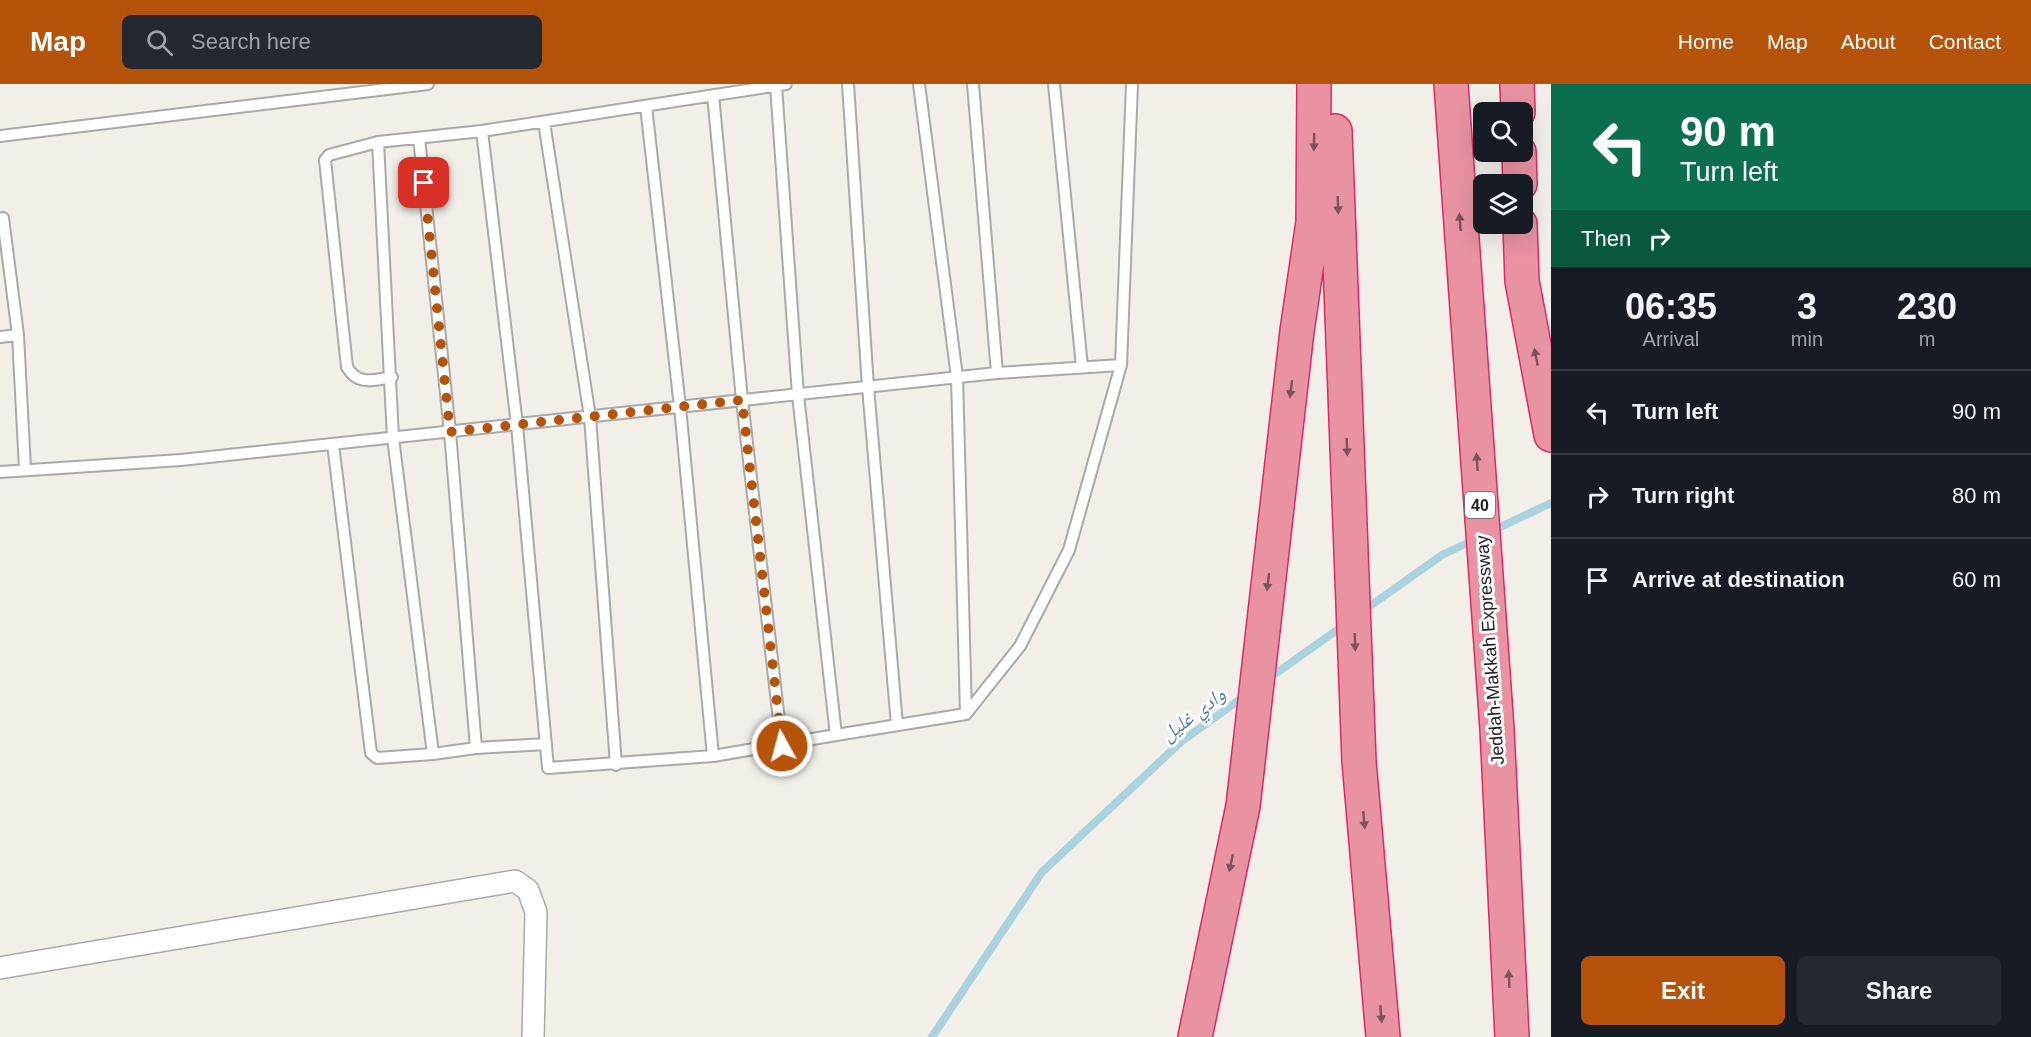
<!DOCTYPE html>
<meta charset="utf-8">
<style>
:root{--surface:#171b24;--page:#242831;--text:#f1f3f6;--muted:#9ea1a6;--line:#363941;--accent:#b45309}
body{margin:0;font-family:Helvetica,"Noto Naskh Arabic",sans-serif;background:var(--page);color:var(--text);height:100vh;display:flex;flex-direction:column;font-size:22px;white-space:nowrap}
*{box-sizing:border-box;margin:0}
p{font-size:20px;color:var(--muted)}
.icon{flex:none;width:33px;height:33px;fill:none;stroke:currentColor;stroke-width:2;stroke-linecap:round;stroke-linejoin:round}
.map{position:relative;flex:1;overflow:hidden}
.details{display:flex;flex-direction:column;background:var(--surface);width:480px}
.details>*{flex:none}
.top-card{background:#0b6e4f;color:#fff;overflow:hidden}
.tools{position:absolute;left:1473px;top:18px;display:grid;gap:12px}
.tools a{display:grid;place-items:center;width:60px;height:60px;border-radius:9px;background:var(--surface);box-shadow:0 6px 24px #0002;font-size:30px}
.pin{position:absolute;display:grid;place-items:center;width:51px;height:51px;color:#fff;margin:-26px;border-radius:12px;box-shadow:0 3px 9px #0006}
.me{position:absolute;width:66px;margin:-33px;rotate:353deg;stroke-linejoin:round;filter:drop-shadow(0 0 4px #0008)}
.turn{display:flex;align-items:center;gap:21px;height:126px;padding:0 30px;font-size:27px}
.turn .icon{width:78px;height:78px;stroke-width:2.5}
.turn b{display:block;font-size:42px;line-height:51px}
.then{display:flex;align-items:center;height:57px;padding:0 30px;background:#0003;gap:12px;font-size:22px}
.eta{display:flex;justify-content:space-evenly;align-items:center;height:102px;text-align:center}
.eta b{font-size:36px;font-weight:600;line-height:42px}
.action{display:flex;gap:12px;margin-top:auto;padding:12px 30px}
.action a{flex:1;height:69px;border-radius:9px;background:var(--accent);color:#fff;font-size:24px;font-weight:600;line-height:69px;text-align:center}
.action a+a{background:var(--page);color:var(--text)}
ul{padding:0;list-style:none}
li{display:flex;align-items:center;gap:18px;height:84px;padding:0 30px;border-top:2px solid var(--line)}
li div{flex:1}
li b{display:block;font-size:22px}
li em{font-style:normal}
header{display:flex;align-items:center;gap:36px;box-sizing:border-box;height:84px;padding:0 30px;background:var(--accent);color:#fff}
header strong{font-size:28px}
nav{display:flex;gap:33px;margin-inline-start:auto;font-size:21px}
.search{width:420px;height:54px;background:var(--page);display:flex;align-items:center;gap:15px;box-sizing:border-box;padding:0 21px;border-radius:9px;color:var(--muted);font-size:22px}
main{display:flex;flex:1;min-height:0}
.map>svg:first-child{display:block}
</style>
<header>
<strong>Map</strong>
<div class="search"><svg class="icon" aria-label="search" viewBox="0 0 24 24"><circle cx="10" cy="10" r="6"/><path d="M15 15l6 6"/></svg>Search here</div>
<nav><a>Home</a><a>Map</a><a>About</a><a>Contact</a></nav>
</header>
<main>
<div class="map">
<svg width="1551" height="953" viewBox="0 0 1551 953">
<rect width="100%" height="100%" fill="#f2efe9"/>
<g fill="none" stroke-linecap="round" stroke-linejoin="round">
<path stroke="#aad3df" stroke-width="8" d="M1490,448L1551,419
M1363,527L1442,471L1476,455
M1268,595L1344,541
M932,953L1042,788L1182,657L1246,611"/>
<defs>
<path id="lane" d="M848,0L868,303L897,641
M973,0L997,289
M1054,0L1082,283
M776,2L798,311L836,651L966,630L957,293L919,0
M713,11L742,316L782,662
M646,22L680,323L713,672
M544,38L590,333L616,681
M482,47L517,341L548,684L713,672L836,651
M0,52L428,0
M419,54L450,348L476,664L433,670
M3,134L18,251L25,385
M0,253L18,251
M392,293C373,296 358,302 347,283L325,76L329,71L378,58L482,47L786,0
M333,360L371,669L377,674L433,670L393,354L378,58
M0,388L181,376L997,289L1121,281L1132,0
M966,630L1020,562L1069,466L1121,281
M476,664L546,660"/>
<path id="street" d="M0,884L515,797L528,806L536,828L533,953"/>
<path id="highway" d="M1451,0L1497,645L1512,953
M1517,0L1518,28
M1335,47L1359,677L1383,953
M1519,68L1520,100
M1520,140L1522,197L1551,351
M1195,953L1243,722L1297,247L1313,138L1314,0"/>
</defs>
<use href="#lane" stroke="#a9a9a9" stroke-width="14"/>
<use href="#street" stroke="#a9a9a9" stroke-width="24"/>
<use href="#highway" stroke="#dc2a67" stroke-width="36"/>
<use href="#lane" stroke="#fff" stroke-width="10"/>
<use href="#street" stroke="#fff" stroke-width="21"/>
<use href="#highway" stroke="#e892a2" stroke-width="33"/>
</g>
<defs><path id="oneway-solid" d="M-6-.8H1V-3.2L6.5 0L1 3.2V.8H-6Z" transform="scale(1.5)"/></defs>
<g fill="#7b545c">
<use href="#oneway-solid" transform="translate(1314 58) rotate(91)"/>
<use href="#oneway-solid" transform="translate(1338 121) rotate(88)"/>
<use href="#oneway-solid" transform="translate(1460 138) rotate(-94)"/>
<use href="#oneway-solid" transform="translate(1536 273) rotate(-101)"/>
<use href="#oneway-solid" transform="translate(1291 305) rotate(97)"/>
<use href="#oneway-solid" transform="translate(1347 363) rotate(88)"/>
<use href="#oneway-solid" transform="translate(1477 378) rotate(-94)"/>
<use href="#oneway-solid" transform="translate(1268 498) rotate(97)"/>
<use href="#oneway-solid" transform="translate(1355 558) rotate(88)"/>
<use href="#oneway-solid" transform="translate(1364 736) rotate(85)"/>
<use href="#oneway-solid" transform="translate(1231 779) rotate(102)"/>
<use href="#oneway-solid" transform="translate(1509 895) rotate(-93)"/>
<use href="#oneway-solid" transform="translate(1381 930) rotate(85)"/>
</g>
<g fill="none" stroke-linecap="round" stroke-linejoin="round">
<path stroke="#b45309" stroke-width="10" stroke-dasharray="0 18" d="M424,99L450,348L742,316L782,662"/>
</g>
<g text-anchor="middle" dominant-baseline="central" stroke-width="6" stroke-linejoin="round" paint-order="stroke">
<rect fill="#fff" stroke="#646464" stroke-width="1.5" x="1465" y="408" width="30" height="26" rx="4.5"/>
<g font-size="16" font-weight="bold" fill="#222">
<text x="1480" y="421">40</text>
</g>
<g font-size="18" fill="#222" stroke="#fff">
<text transform="translate(1490 566) rotate(-94)">Jeddah-Makkah Expressway</text>
</g>
<g font-size="20" font-style="italic" fill="#4a7aab" stroke="#fff">
<text transform="translate(1193 630) rotate(-37)">وادي غليل</text>
</g>
</g>
</svg>
<div class="tools">
<a><svg class="icon" aria-label="search" viewBox="0 0 24 24"><circle cx="10" cy="10" r="6"/><path d="M15 15l6 6"/></svg></a>
<a><svg class="icon" aria-label="layers" viewBox="0 0 24 24"><path d="M12 4l9 5-9 5-9-5zM3 14l9 5 9-5"/></svg></a>
</div>
<div class="pin" style="left:424px;top:99px;background:#d93025"><svg class="icon" aria-label="arrive" viewBox="0 0 24 24"><path d="M6 21V4h12l-3 4 3 4H6"/></svg></div>
<svg class="me" style="left:782px;top:662px" viewBox="-20 -20 40 40"><circle r="17" fill="#b45309" stroke="#fff" stroke-width="3"/><path d="M0-11L8 9 0 5-8 9z" fill="#fff"/></svg>
</div>
<section class="details">
<div class="top-card">
<div class="turn"><svg class="icon" aria-label="left" viewBox="0 0 24 24"><path d="M17 20v-9H6M10 6l-5 5 5 5"/></svg><div><b>90 m</b>Turn left</div></div>
<div class="then">Then<svg class="icon" aria-label="right" viewBox="0 0 24 24"><path d="M7 20v-9h11M14 6l5 5-5 5"/></svg></div>
</div>
<div class="eta">
<div><b>06:35</b><p>Arrival</p></div>
<div><b>3</b><p>min</p></div>
<div><b>230</b><p>m</p></div>
</div>
<ul>
<li><svg class="icon" aria-label="left" viewBox="0 0 24 24"><path d="M17 20v-9H6M10 6l-5 5 5 5"/></svg><div><b>Turn left</b></div><em>90 m</em></li>
<li><svg class="icon" aria-label="right" viewBox="0 0 24 24"><path d="M7 20v-9h11M14 6l5 5-5 5"/></svg><div><b>Turn right</b></div><em>80 m</em></li>
<li><svg class="icon" aria-label="arrive" viewBox="0 0 24 24"><path d="M6 21V4h12l-3 4 3 4H6"/></svg><div><b>Arrive at destination</b></div><em>60 m</em></li>
</ul>
<div class="action"><a>Exit</a><a>Share</a></div>
</section>
</main>
